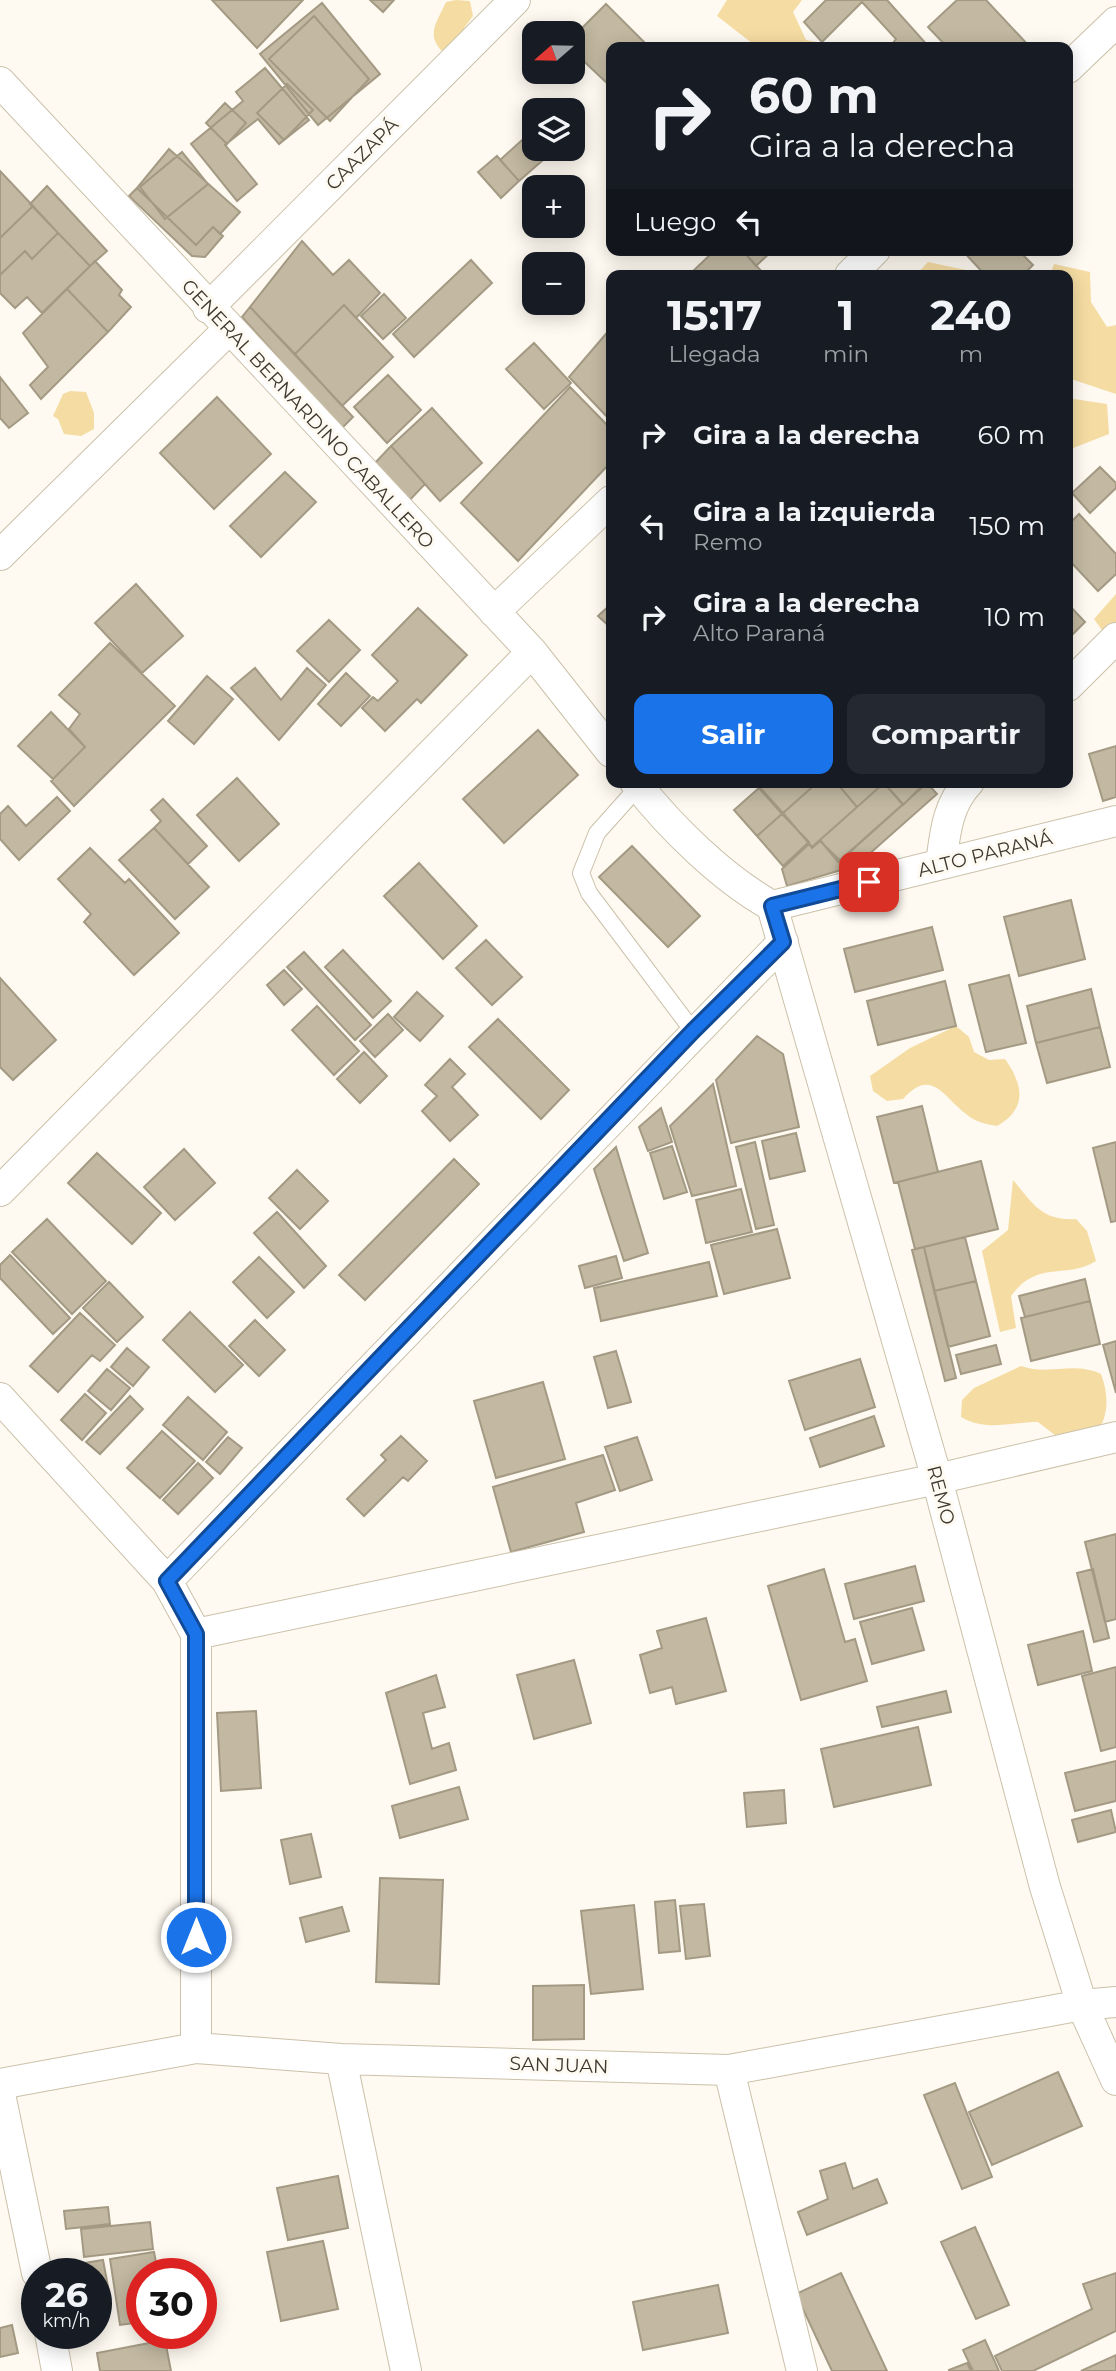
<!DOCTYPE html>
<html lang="es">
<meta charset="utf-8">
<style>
:root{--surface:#171b24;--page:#242831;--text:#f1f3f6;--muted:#9ea1a6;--accent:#1a73e8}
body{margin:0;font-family:Montserrat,sans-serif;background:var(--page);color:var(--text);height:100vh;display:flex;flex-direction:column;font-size:26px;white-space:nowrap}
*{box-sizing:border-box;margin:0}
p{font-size:23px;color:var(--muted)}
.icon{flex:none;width:38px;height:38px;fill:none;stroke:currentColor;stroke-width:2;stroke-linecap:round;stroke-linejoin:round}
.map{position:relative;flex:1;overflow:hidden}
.details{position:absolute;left:606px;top:270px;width:467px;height:518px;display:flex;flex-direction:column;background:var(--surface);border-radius:14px;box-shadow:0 4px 18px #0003}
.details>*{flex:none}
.guide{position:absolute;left:606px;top:42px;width:467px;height:214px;border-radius:14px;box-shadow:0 4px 18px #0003;background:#171b24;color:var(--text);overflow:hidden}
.needle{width:46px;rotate:250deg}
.controls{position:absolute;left:522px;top:21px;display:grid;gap:14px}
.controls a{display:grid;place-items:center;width:63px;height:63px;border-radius:14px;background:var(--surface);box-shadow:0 4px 18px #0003;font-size:35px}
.speed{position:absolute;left:21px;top:2258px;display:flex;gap:14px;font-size:35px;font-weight:700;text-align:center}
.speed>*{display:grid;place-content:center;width:91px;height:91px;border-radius:50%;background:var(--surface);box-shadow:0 4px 18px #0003;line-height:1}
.speed small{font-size:18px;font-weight:400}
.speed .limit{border:10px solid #d22;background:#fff;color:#111}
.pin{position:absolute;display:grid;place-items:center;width:60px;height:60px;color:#fff;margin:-30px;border-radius:14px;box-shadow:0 4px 10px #0006}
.me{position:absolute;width:77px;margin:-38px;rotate:0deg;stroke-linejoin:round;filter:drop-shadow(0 0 5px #0008)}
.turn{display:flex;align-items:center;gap:24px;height:147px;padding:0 28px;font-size:32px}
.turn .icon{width:91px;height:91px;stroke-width:2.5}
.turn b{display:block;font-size:49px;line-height:60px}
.then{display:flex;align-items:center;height:66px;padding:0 28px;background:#0003;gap:14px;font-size:26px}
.eta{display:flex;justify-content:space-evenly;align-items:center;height:119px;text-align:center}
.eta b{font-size:42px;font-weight:700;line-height:49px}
.primary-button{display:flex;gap:14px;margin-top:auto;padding:14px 28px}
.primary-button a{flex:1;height:80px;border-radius:14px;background:var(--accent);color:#fff;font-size:28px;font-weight:700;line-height:80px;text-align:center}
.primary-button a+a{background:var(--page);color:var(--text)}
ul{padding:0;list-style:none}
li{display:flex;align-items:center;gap:21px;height:91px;padding:0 28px}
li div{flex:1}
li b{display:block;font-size:26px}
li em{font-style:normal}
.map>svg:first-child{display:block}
</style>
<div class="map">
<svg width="1116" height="2371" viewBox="0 0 1116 2371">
<rect width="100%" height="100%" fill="#fefaf1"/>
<path fill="#f5dca3" d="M456,0L470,1L473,16L464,28V44L444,53C424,35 438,21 446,2Z
M727,0H802L793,12L806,40L843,47H757L717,16Z
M928,262L966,270L965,275H916Z
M1054,264L1090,272L1091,302L1107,327L1116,325V394L1068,378V275H1050Z
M70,391L86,392L94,413V429L81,436L64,434L58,419L53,416L63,394Z
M1074,399L1107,404L1109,434L1068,450V402Z
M1116,594V642L1112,644L1094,619Z
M956,1026L969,1037L974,1052L989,1060L1005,1059C1023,1084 1028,1109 997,1126C986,1124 975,1122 966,1114C943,1096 931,1067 903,1099L887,1101L873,1091L870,1076L910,1048Z
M1013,1180C1034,1205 1042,1221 1076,1219L1087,1231L1096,1261C1066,1280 1038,1259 1011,1296L1016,1328L1000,1332L982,1251L1008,1230Z
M1021,1366C1050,1376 1072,1361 1101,1374C1109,1396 1109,1415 1096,1435L1064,1442L1038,1422C1009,1422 987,1432 961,1417L962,1400L974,1388Z"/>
<path fill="#c3b9a2" stroke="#a49a84" stroke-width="2" d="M212,0H303L257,48Z
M370,0H394L383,12Z
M826,0H887L929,47H890L896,39L862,2L822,42L804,22Z
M957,0H986L1030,47H947L928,27Z
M322,3L380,74L318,125L260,54Z
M606,4L649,47H611V87L572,50V38Z
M314,16L369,79L330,121L269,59Z
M265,68L309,120L279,144L258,119L225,145L257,184L237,201L191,144L243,101L236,92Z
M287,84L313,110L284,140L257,113Z
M225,103L246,123L227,144L206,123Z
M532,131L534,149H547L551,153L519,181L500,160Z
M169,149L240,212L220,234L213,227L196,245L137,188Z
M182,152L208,184L165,219L140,187Z
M497,156L519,181L501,198L478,172Z
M0,171L33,206L0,238Z
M47,186L107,251L90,266L30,204Z
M137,188L196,245L213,227L223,236L205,257L192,256L129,196Z
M33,206L58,233L32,259L25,251L0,275V238Z
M58,233L90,266L42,313L27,297L15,308L0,293V275L25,251L32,259Z
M302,241L333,275L349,260L380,293L356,318L344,305L295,354L250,307Z
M715,250H742L765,275H689Z
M742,250H773L756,266Z
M962,250H1018L1033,265L1023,275H985Z
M471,260L492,283L414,357L393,334Z
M95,261L122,290L119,295L131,307L108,332L67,289Z
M67,289L108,332L41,399L30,385L48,367L23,333Z
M384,294L406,318L383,339L361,316Z
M344,305L393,357L342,406L295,354Z
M250,307L353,417L341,429L242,317Z
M611,328V421L569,377Z
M534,343L571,383L544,409L506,369Z
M388,375L421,410L387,443L354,407Z
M0,377L28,413L9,428L0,418Z
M570,387L611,429V462L518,561L461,503Z
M217,397L271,454L214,509L160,453Z
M432,408L482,463L440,501L391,446Z
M391,446L425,484L407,503L374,464Z
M1100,467L1116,483V488L1090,513L1072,493Z
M285,472L316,502L261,557L230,526Z
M1079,514L1116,554V574L1098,591L1068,559V525Z
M136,584L183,636L142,673L95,623Z
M611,604V628L598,616Z
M1068,604L1085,622L1068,639Z
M418,608L467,655L421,703L417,699L385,731L362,708L373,697L378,701L398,681L372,655Z
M329,620L360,650L329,682L297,651Z
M110,643L175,706L74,806L51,781L85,747L69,729L80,714L59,695Z
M255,668L281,700L307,668L326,685L279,740L231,688Z
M346,673L370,696L341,726L318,704Z
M207,676L233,699L194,744L168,721Z
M51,712L85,747L53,779L18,746Z
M538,730L578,775L504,843L463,799Z
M1116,746V797L1103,801L1089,754Z
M237,778L279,824L239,861L197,815Z
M755,782H818L783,813Z
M818,782H836L857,807L812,847L783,813Z
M836,782H885L857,807Z
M926,782L903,805L884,783L885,782Z
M884,783L903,804L838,862L820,840Z
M927,783L937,794L850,871L841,860Z
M759,788L782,814L757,836L734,810Z
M57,797L70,811L19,860L0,839V814L8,806L26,826Z
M163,799L207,846L188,864L154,828L161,821L151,810Z
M782,814L809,842L783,866L757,836Z
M154,828L209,887L175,919L119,860Z
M820,841L848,868L787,886L782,869L809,844L812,848Z
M632,846L700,916L668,947L599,877Z
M90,848L125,883L129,879L179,933L134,975L84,922L91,914L58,879Z
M419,863L477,926L443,959L384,896Z
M1071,900L1085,959L1019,976L1004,917Z
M932,927L943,970L855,992L844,949Z
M486,940L522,977L492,1005L456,968Z
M343,950L391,1001L373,1018L325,967Z
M304,952L371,1025L355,1040L287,967Z
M284,970L302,989L284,1005L267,985Z
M1009,975L1026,1043L986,1052L969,985Z
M0,978L56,1040L13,1080L0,1067Z
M945,981L956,1026L878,1045L867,1001Z
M1091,989L1100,1027L1036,1043L1027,1006Z
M417,992L443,1016L420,1041L394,1017Z
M317,1006L359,1051L334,1075L292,1030Z
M388,1014L403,1030L375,1057L360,1041Z
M498,1019L569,1090L541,1119L469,1047Z
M1100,1027L1110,1067L1047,1083L1036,1043Z
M757,1036L783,1054L799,1127L731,1143L716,1080Z
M364,1052L387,1076L360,1103L337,1079Z
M450,1059L465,1074L452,1087L478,1115L450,1141L422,1111L437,1096L425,1085Z
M713,1084L736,1186L692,1196L670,1126Z
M922,1106L938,1172L894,1183L877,1117Z
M661,1108L672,1142L648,1151L639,1127Z
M796,1133L805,1171L770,1179L762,1141Z
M755,1142L774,1225L756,1229L736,1147Z
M1116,1142V1221L1111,1222L1093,1148Z
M672,1146L687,1192L664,1199L650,1153Z
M616,1147L648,1253L624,1261L594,1169Z
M184,1149L215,1183L175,1220L144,1187Z
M97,1153L161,1213L132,1244L68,1183Z
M454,1159L479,1184L365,1300L339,1275Z
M981,1161L998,1229L915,1249L898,1182Z
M297,1170L328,1201L300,1229L269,1198Z
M741,1189L752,1232L706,1243L696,1200Z
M277,1212L326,1266L304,1288L254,1233Z
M47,1219L106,1281L72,1314L12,1252Z
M777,1229L790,1278L724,1294L711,1245Z
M965,1237L976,1281L934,1291L924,1247Z
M924,1247L956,1378L945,1381L912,1250Z
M10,1255L70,1318L53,1334L0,1278V1265Z
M616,1256L622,1278L585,1288L579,1266Z
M259,1257L294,1292L267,1318L233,1282Z
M709,1262L717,1296L601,1321L594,1288Z
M1085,1279L1090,1301L1025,1317L1019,1296Z
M976,1281L990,1336L948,1347L934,1291Z
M109,1282L143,1317L117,1342L83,1308Z
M1090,1301L1100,1344L1031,1361L1021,1318Z
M190,1312L243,1365L215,1392L163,1340Z
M80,1313L115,1345L100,1361L92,1355L58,1392L30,1366Z
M255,1320L285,1350L259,1376L229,1346Z
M1116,1341V1393L1103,1345Z
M996,1345L1001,1364L961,1374L956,1355Z
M127,1348L149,1367L133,1386L111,1367Z
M616,1351L631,1402L608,1408L594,1357Z
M860,1359L875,1407L805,1430L789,1381Z
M107,1369L130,1388L111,1410L88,1391Z
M543,1382L565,1459L496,1478L474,1401Z
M85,1394L106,1413L82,1440L61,1420Z
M130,1396L143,1409L100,1454L86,1442Z
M188,1397L227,1432L203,1460L163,1425Z
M874,1416L884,1446L820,1467L810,1438Z
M162,1431L195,1461L160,1498L127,1468Z
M401,1436L427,1461L408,1481L403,1477L364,1516L347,1499L386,1460L381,1455Z
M228,1437L242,1448L220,1474L206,1462Z
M637,1437L652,1480L620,1491L605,1447Z
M603,1455L615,1490L576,1503L584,1532L511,1552L493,1487Z
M198,1463L213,1478L178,1514L163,1500Z
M1116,1534V1619L1105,1622L1085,1542Z
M915,1566L924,1601L854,1619L845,1584Z
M824,1569L845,1642L855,1639L867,1681L801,1700L768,1586Z
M1093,1569L1109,1638L1094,1642L1077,1573Z
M912,1608L924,1650L872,1664L860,1622Z
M706,1618L726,1691L676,1704L672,1687L650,1693L640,1655L662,1648L657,1631Z
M1083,1631L1092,1671L1038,1685L1028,1645Z
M574,1660L591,1723L534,1739L517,1675Z
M1116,1667V1747L1101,1751L1082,1676Z
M436,1675L445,1707L423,1713L432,1749L449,1743L456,1770L410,1784L386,1693Z
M946,1691L951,1712L882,1727L877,1707Z
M256,1711L261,1788L221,1791L217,1713Z
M918,1727L931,1785L834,1807L821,1749Z
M1116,1761V1801L1075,1811L1065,1773Z
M459,1787L468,1819L400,1838L392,1806Z
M784,1790L786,1823L747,1827L744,1793Z
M1111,1810L1116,1832L1078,1842L1072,1820Z
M311,1834L321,1877L290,1884L281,1840Z
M380,1878L443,1880L439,1984L376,1982Z
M675,1900L680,1951L659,1953L655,1902Z
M704,1904L710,1956L686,1959L680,1906Z
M634,1905L643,1989L591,1994L581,1911Z
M342,1907L349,1931L306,1942L300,1918Z
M584,1985V2039L533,2040V1986Z
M1058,2072L1082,2126L992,2165L969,2112Z
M955,2083L992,2177L962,2189L924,2095Z
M845,2163L853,2189L877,2179L887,2203L807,2235L798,2212L828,2199L820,2171Z
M338,2176L348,2228L288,2240L277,2188Z
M108,2207L110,2224L66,2229L64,2211Z
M150,2222L153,2249L84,2257L81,2229Z
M975,2227L1009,2305L976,2319L941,2242Z
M323,2241L338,2309L281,2321L267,2252Z
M154,2252L158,2273H142V2322L120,2325L110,2259Z
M103,2260L109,2292L96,2294V2273H68L66,2266Z
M841,2273L887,2371H832L796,2294Z
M1116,2273V2331L1033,2371H1002L995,2356L1092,2309L1083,2284Z
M718,2285L728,2333L643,2350L633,2302Z
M12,2325L18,2353L0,2357V2328Z
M165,2340L171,2371H100L97,2353Z
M985,2340L999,2371H973L963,2350Z
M1116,2355V2371H1081Z
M967,2363L971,2371H949V2370Z"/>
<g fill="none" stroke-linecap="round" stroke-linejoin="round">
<defs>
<path id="service" d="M638,787L597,833L581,873L589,893L693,1031"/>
<path id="minor" d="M1068,68L1116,22
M0,82L532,652L611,752
M850,275L875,250
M208,308L515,0
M0,555L229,329
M494,612L611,501
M1068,686L1116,638
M635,782C670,827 723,879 772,906
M941,864C945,834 947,805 969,782
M772,906L937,1479L1045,1887L1082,2005L1116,2080
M772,906L1116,821
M0,1191L532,652
M0,1398L167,1581L196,1634
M167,1581L783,942
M196,2048V1634L937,1479L1116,1437
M341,2059L406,2371
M729,2070L802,2371
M0,2084L196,2048L341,2059L729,2070L1082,2005L1116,2002
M0,2094L37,2273
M50,2333L57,2371"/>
</defs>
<use href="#service" stroke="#cbc1aa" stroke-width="18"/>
<use href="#minor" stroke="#cbc1aa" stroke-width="32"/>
<use href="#service" stroke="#fff" stroke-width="16"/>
<use href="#minor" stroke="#fff" stroke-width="30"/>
</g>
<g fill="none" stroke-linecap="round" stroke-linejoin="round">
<defs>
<path id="route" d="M196,1937V1634L167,1581L693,1031L783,942L772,906L869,882"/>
</defs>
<use href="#route" stroke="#114b97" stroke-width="18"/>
<use href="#route" stroke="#1a73e8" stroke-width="12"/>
</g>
<g text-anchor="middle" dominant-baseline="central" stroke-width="6" stroke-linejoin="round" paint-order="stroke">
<g font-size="19" fill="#3d3930" stroke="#fefaf1">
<text transform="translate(362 154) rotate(-45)">CAAZAPÁ</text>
<text transform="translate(308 414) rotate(47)">GENERAL BERNARDINO CABALLERO</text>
<text transform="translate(985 854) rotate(-14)">ALTO PARANÁ</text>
<text transform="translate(941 1495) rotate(75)">REMO</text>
<text transform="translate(559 2065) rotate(2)">SAN JUAN</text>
</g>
</g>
</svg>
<div class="controls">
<a><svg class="needle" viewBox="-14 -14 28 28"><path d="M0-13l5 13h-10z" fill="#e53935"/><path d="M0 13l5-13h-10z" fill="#9ea1a6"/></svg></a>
<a><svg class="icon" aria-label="layers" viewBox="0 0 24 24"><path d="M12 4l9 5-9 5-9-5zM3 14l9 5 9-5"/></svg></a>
<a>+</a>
<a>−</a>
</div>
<div class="speed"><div>26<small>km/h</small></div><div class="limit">30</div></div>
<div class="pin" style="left:869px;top:882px;background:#d93025"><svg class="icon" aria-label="arrive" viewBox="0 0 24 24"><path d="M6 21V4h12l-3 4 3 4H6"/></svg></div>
<svg class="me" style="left:196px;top:1937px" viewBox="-20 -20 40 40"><circle r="17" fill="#1a73e8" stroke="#fff" stroke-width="3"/><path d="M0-11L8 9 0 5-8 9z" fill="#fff"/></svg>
<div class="guide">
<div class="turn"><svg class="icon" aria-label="right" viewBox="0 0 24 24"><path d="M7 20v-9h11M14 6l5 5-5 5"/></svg><div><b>60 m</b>Gira a la derecha</div></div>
<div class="then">Luego<svg class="icon" aria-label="left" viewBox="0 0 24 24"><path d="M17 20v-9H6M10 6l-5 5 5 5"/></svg></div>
</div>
<section class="details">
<div class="eta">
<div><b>15:17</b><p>Llegada</p></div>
<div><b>1</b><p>min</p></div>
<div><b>240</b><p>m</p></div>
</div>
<ul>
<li><svg class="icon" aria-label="right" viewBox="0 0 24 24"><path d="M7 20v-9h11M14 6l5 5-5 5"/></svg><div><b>Gira a la derecha</b></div><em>60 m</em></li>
<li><svg class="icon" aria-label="left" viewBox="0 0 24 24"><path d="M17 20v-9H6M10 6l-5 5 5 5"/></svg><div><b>Gira a la izquierda</b><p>Remo</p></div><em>150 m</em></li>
<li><svg class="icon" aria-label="right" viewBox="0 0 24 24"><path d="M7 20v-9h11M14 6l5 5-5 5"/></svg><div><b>Gira a la derecha</b><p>Alto Paraná</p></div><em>10 m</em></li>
</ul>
<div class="primary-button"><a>Salir</a><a>Compartir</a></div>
</section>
</div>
